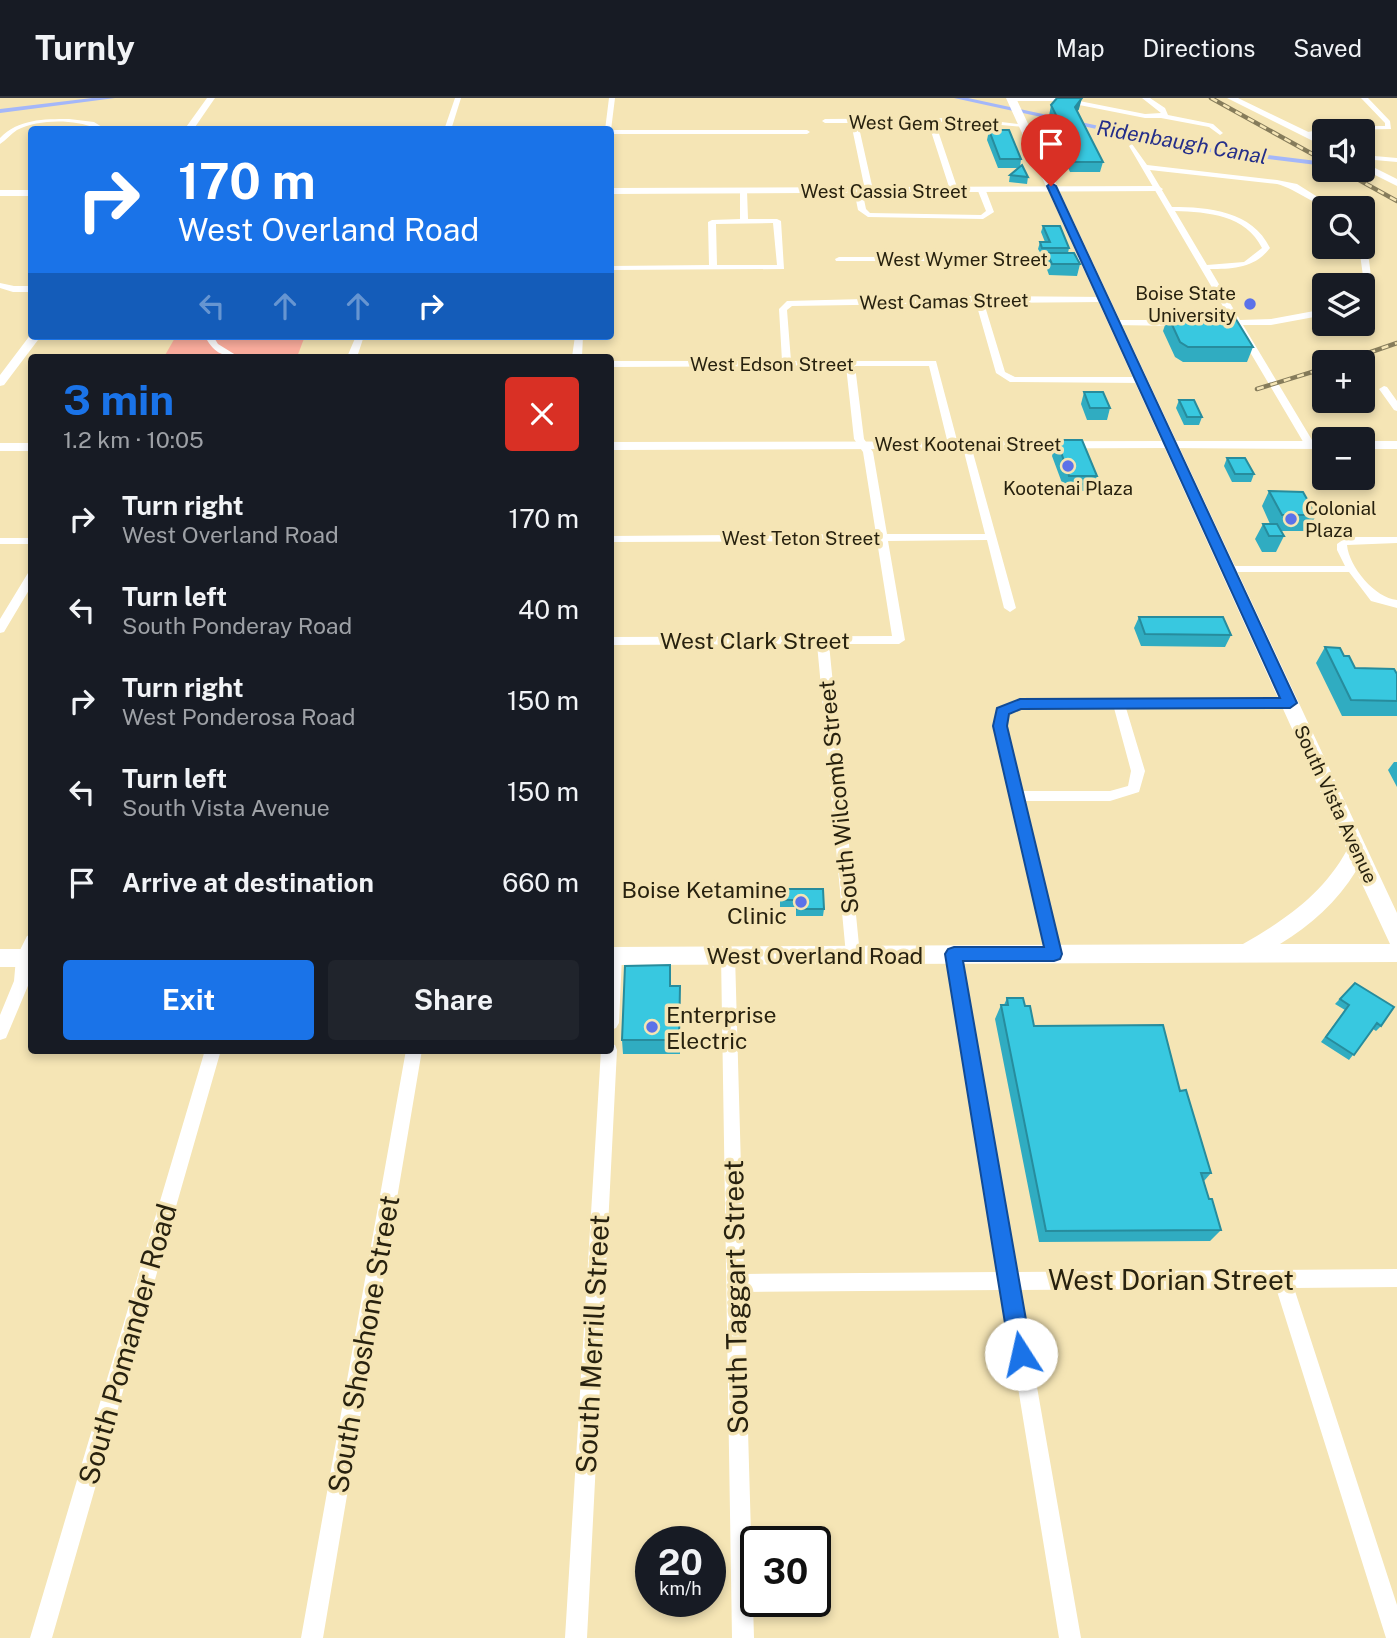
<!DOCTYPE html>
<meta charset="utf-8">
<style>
:root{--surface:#171b24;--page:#20242c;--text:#f1f3f6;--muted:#9ea1a6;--line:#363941;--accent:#1a73e8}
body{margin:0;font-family:"Public Sans",sans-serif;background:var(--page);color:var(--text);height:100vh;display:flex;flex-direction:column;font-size:26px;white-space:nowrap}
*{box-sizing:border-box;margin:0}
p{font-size:23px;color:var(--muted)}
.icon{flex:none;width:38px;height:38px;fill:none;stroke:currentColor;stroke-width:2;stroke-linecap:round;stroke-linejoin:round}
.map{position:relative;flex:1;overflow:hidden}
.sheet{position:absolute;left:28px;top:256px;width:586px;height:700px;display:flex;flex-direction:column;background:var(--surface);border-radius:7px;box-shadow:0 4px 10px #0003}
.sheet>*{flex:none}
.banner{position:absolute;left:28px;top:28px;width:586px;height:214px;border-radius:7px;box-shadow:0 4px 10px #0003;background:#1a73e8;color:#fff;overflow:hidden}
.controls{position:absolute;left:1312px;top:21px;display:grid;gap:14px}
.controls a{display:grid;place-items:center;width:63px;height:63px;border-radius:7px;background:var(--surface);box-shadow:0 4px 10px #0003;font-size:35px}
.speed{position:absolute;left:635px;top:1428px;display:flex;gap:14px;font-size:35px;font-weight:700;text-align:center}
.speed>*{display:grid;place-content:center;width:91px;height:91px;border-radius:50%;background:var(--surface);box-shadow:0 4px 10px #0003;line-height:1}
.speed small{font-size:18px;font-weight:400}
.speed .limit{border:4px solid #111;border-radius:10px;background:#fff;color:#111}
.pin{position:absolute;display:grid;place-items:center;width:60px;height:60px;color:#fff;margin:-72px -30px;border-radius:50% 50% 50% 0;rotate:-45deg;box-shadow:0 0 7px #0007}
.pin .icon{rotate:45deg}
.me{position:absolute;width:77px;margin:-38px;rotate:350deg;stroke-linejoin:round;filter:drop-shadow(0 0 5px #0008)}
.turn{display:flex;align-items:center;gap:24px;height:147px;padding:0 35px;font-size:32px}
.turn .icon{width:91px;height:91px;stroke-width:2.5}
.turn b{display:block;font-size:49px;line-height:60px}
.lanes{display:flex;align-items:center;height:66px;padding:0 35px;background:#0003;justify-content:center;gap:35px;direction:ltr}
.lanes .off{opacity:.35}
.round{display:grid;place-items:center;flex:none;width:74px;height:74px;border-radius:7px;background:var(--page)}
.overview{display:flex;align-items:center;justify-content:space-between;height:119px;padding:0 35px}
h1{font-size:42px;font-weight:700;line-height:52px;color:var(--accent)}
.button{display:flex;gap:14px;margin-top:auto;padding:14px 35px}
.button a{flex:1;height:80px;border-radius:7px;background:var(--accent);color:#fff;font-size:28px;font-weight:700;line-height:80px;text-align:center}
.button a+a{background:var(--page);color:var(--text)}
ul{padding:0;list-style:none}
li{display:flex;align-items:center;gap:21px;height:91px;padding:0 35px}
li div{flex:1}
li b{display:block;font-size:26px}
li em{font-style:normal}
header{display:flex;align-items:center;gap:42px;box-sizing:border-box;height:98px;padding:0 35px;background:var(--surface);border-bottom:2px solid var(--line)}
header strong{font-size:33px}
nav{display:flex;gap:38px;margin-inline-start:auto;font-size:24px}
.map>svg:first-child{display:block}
</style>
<header>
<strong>Turnly</strong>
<nav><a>Map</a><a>Directions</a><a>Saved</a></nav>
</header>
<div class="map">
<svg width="1397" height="1540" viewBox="0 0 1397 1540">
<rect width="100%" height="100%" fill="#f5e5b5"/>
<path fill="#feaf9f" d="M176,238H305L297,259H164Z"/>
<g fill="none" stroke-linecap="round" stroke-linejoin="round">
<path fill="#a4b7f9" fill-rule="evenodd" d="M92,0H115L0,15V11Z
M954,0H968L1193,48L1325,64V68L1193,52Z"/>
<path fill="#fff" fill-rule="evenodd" d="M455,0H461L451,32H444Z
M609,0H615L611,32H807L810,34L807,36H611V32H605Z
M1009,0H1064L1145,16L1161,15L1142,0H1150L1165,10L1168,17L1213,26L1223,35L1220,37L1209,29L1161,20H1145L1059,3H1012Z
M1361,0H1368L1390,23L1391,31L1342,32L1305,37L1302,35L1342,28H1385V25Z
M968,20L1026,27L1023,29L968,24H935L958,92L954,94L950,92L928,24L858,25L873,92L869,94L865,92L851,25H825L822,23L825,21Z
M69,21L94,24L102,29L101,32H94L95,30C74,21 38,21 17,32C11,36 6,42 0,46V40C18,21 44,21 69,21Z
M1132,46L1147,67L1277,82L1297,86L1335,110C1318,111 1297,91 1277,86L1150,72L1172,109C1209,109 1252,113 1270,150C1255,170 1233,171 1210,171L1240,222L1271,221L1325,211V217L1271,227H1243L1315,347L1313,349L1305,347L1234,227L1225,225L1231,222L1129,48ZM1175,113C1208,114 1246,117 1262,150L1244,164L1207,167Z
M1363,57L1397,60V64L1363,61Z
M858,90L862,92L866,111L870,115L981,117L986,113L978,93L982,91L986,93L994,114L983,121L868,119L858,112L854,92Z
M740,91L747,93L748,121H777L781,123L784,171L611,172V168L709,167L708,124L712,122L740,121ZM773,125L777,167H717L716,126Z
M1363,145L1367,147L1371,178L1363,189L1357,187L1363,178L1359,149H1363Z
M839,159H1085L1089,161L1085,163H836L835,161Z
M0,185L14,188H32V194H13L0,190Z
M979,198L1106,199V203L1103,204L984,205L1005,274L1015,279H1141L1146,282L1141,285L1010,284L996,275L976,205L792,208L787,212L791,263H936L958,346L953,349L948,346L929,268H855L864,341L873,354L887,436H985L962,346L970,344L1016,510L1010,514L1004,510L987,442L888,443L905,542L899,546H829L860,857L858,861L853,863L848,861L846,857L817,546L611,547V539L892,538L877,443L611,444V438L876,436L863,354L854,341L846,268L611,269V263H782L779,211L787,203Z
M1114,222H1184L1188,225L1184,228L1111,227V223Z
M205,238H213L218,246L239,259C222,259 212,253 205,238Z
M356,238H364L357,259H347Z
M575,238H583L582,259H572Z
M1384,288L1387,289L1397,303V313L1394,312L1379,291Z
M1347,439H1397V445L1347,447C1349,469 1375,500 1397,502V510L1371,503L1349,474H1228L1222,471L1228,468H1345L1337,452V446Z
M0,440H32V446H0Z
M32,474V487L4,534L0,535V521L28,475Z
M1290,601L1296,605L1290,609L1126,610L1145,673L1139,694L1110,703H1024L1061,856L1059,860L1054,862L1049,860L994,628L998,610L1020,602ZM1021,610H1114L1131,673L1128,688L1110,693H1022L1006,628L1008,616Z
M32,836L30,883L6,940L0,942V917L14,883L16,860L27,838Z
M954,850L959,852L961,856L1017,1174L1397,1171V1189L1294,1190L1397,1507V1540H1386L1276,1190L1020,1192L1081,1540H1059L1002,1192L744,1194L754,1540H732L721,857L723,853L728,851L733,853L735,857L744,1176L999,1174L947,856L949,852Z
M615,852L620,854L622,858L619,925L616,930L611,932V853Z
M611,946L615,947L617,952L587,1540H565L601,952H611Z
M205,952H221L52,1540H30Z
M406,952H422L323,1540H301Z"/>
<path fill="#fff" fill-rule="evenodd" d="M207,0H215L193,32H184Z
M1158,88L1163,91L1161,93L611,96V90Z
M0,92H32V98H0Z
M31,236L32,238H41L4,287L0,288V277Z
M1171,343L1177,347L1175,350L611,352V344Z
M0,345H32V353H0Z"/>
<path fill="#fff" fill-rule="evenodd" d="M1227,0H1238L1325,42V49Z
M1363,64L1397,81V88L1363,71Z
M1171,343H1325V351L1166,350L1164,347Z
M1363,343H1397V351H1363Z"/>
<path fill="#fff" fill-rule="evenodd" d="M1006,0H1016L1397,815V864L611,867V849L1243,846C1285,822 1323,796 1347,752ZM1356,773L1390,846H1280C1311,827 1337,804 1356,773Z
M0,851H32V869H0Z"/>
<defs>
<path id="rail" d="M1211,0L1325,63
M1341,72L1397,103
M1342,264L1397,245
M1257,291L1325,270"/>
</defs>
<use href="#rail" stroke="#867c5b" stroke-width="4.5"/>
<use href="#rail" stroke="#f5e5b5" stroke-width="2.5" stroke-dasharray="7" stroke-linecap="butt"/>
</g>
<path fill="#30acc1" d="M1051,7L1079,11L1077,14L1103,64L1100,74H1070L1055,42L1057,34L1049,18Z
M989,32L1021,61L1020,69L1028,79L1027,86L1009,84L1010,77L1018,70H998L987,42Z
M1043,128L1069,150L1068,155L1080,166L1077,178L1049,177L1045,166L1047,156H1041L1038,151L1040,144H1045L1041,134Z
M1168,218L1253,249L1247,264H1183L1175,259L1163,233Z
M1084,294L1110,310L1107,322H1087L1081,306Z
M1179,302L1202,319L1199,327H1184L1176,310Z
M1057,342L1097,378L1092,393H1065L1052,358Z
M1227,360L1254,376L1251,384H1232L1224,368Z
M1269,393L1316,417L1308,433H1281L1284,438L1276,454H1262L1255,441L1263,426H1270L1262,408Z
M1139,519L1231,537L1225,549L1141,548L1134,530Z
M1325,549L1344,558L1355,570L1397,576V618H1342L1316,565Z
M1394,664H1397V689L1388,672Z
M780,791L824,811L823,818H796V809H780Z
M1355,885L1381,928L1376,933L1373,931L1349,962L1321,944L1345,912L1335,906Z
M670,888H680V956H623L622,942Z
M1007,900L1025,908L1034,928L1180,993L1211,1075L1204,1083L1209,1101L1221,1132L1210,1143L1039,1144L995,921L1001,907H1004Z"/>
<path fill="#278c9d" d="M1082,0L1079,11L1072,20L1075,9Z"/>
<path fill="#38c8e0" stroke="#278c9d" stroke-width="2" d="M1057,0H1082L1075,9L1103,64H1073L1057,32L1063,31L1051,7Z
M989,32H1009L1021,61H1000Z
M1022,67L1028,79L1010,77Z
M1043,128H1060L1069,150H1042L1040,144H1050Z
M1047,155H1074L1080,166H1052Z
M1168,218H1234L1253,249H1188L1180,244Z
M1084,294H1103L1110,310H1090Z
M1179,302H1194L1202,319H1187Z
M1057,342H1082L1097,378H1069Z
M1227,360H1245L1254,376H1235Z
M1269,393L1303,394L1316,417H1282Z
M1263,426H1277L1284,438H1269Z
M1139,519H1223L1231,537L1145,536Z
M1325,549L1340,550L1344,558H1349L1355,570L1394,571L1397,576V603L1351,602Z
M780,791H823L824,811H797L796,802H781Z
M670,867V888H680L679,942H622L625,868Z
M1355,885L1394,909L1381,928L1377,925L1354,957L1326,939L1349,907L1340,901Z
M1007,900H1023L1025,908H1030L1034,928L1163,927L1180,993L1186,992L1211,1075H1201L1209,1101H1212L1221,1132L1046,1133L1001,907H1008Z"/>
<path fill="#1a73e8" stroke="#114b97" stroke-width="2" d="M1051,85L1056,88L1297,605L1290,610L1021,611L1009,616L1007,628L1062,856L1060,861L1054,863H963L1032,1256L1029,1264L1021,1267L1014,1264L1010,1256L945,856L948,851L954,849H1044L993,628L997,610L1020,601L1280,600L1047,88Z"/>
<g fill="#5b72e9" stroke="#f5e5b5" stroke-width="2.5">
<circle cx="1250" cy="206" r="7"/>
<circle cx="1068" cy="368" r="7"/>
<circle cx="1291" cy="421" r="7"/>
<circle cx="801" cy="804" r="7"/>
<circle cx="652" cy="929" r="7"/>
</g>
<g text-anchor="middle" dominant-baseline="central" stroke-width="7" stroke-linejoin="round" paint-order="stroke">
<g font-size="19" fill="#28220f" stroke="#f5e5b5">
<text transform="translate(924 25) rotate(1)">West Gem Street</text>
<text x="884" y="93">West Cassia Street</text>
<text x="962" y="161">West Wymer Street</text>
<text transform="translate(944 203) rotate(-1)">West Camas Street</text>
<text x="772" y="266">West Edson Street</text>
<text x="968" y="346">West Kootenai Street</text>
<text x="801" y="440">West Teton Street</text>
<text transform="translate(1336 706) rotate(65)">South Vista Avenue</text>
</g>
<g font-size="19" fill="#28220f" stroke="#f5e5b5" text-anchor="end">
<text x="1236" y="195">Boise State<tspan x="1236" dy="22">University</tspan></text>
<text x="1068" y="390" text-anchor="middle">Kootenai Plaza</text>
<text x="1305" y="410" text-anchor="start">Colonial<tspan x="1305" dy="22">Plaza</tspan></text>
</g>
<g font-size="21" font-style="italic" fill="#242e8a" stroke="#f5e5b5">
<text transform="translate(1182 44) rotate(10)">Ridenbaugh Canal</text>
</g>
<g font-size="23" fill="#28220f" stroke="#f5e5b5">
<text x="755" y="542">West Clark Street</text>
<text transform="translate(838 699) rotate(-96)">South Wilcomb Street</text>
<text x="815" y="857">West Overland Road</text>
</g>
<g font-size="23" fill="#28220f" stroke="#f5e5b5" text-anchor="end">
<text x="787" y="791">Boise Ketamine<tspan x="787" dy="26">Clinic</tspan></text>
<text x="666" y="916" text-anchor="start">Enterprise<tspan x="666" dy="26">Electric</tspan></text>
</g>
<g font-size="28" fill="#28220f" stroke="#f5e5b5">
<text x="1171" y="1181">West Dorian Street</text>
<text transform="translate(735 1199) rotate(-91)">South Taggart Street</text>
<text transform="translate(127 1246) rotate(-74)">South Pomander Road</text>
<text transform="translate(363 1246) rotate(-80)">South Shoshone Street</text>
<text transform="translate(592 1246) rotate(-87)">South Merrill Street</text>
</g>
</g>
</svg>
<div class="controls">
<a><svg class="icon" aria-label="sound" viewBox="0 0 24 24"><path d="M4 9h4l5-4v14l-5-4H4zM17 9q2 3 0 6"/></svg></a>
<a><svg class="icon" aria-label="search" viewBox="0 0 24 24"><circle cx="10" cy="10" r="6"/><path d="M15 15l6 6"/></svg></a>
<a><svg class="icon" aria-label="layers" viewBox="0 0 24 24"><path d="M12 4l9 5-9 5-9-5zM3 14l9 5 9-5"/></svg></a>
<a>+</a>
<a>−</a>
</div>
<div class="speed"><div>20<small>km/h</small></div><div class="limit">30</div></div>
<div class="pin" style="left:1051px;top:88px;background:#d93025"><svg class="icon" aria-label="arrive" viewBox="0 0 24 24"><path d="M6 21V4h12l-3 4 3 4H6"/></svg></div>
<svg class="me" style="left:1021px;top:1256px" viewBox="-20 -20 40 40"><circle r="19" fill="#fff"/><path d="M0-13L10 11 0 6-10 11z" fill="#1a73e8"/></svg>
<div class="banner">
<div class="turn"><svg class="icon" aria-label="right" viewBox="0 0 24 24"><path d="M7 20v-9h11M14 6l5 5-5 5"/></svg><div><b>170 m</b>West Overland Road</div></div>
<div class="lanes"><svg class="icon off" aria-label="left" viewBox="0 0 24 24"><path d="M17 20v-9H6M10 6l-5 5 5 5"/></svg><svg class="icon off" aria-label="ahead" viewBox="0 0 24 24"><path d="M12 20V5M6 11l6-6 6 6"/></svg><svg class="icon off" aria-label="ahead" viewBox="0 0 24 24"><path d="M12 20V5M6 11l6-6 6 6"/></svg><svg class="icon" aria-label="right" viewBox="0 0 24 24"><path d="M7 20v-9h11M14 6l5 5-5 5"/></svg></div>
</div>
<section class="sheet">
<div class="overview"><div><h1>3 min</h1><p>1.2 km · 10:05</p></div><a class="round" style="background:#d93025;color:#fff"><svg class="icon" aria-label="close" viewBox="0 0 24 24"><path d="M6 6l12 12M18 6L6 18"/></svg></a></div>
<ul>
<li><svg class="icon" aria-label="right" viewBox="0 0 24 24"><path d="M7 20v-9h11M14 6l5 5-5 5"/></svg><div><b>Turn right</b><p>West Overland Road</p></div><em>170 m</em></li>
<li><svg class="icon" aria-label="left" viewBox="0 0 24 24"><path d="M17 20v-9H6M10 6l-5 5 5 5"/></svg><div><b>Turn left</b><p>South Ponderay Road</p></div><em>40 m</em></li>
<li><svg class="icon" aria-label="right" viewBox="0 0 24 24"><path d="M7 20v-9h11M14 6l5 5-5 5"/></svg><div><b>Turn right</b><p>West Ponderosa Road</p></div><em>150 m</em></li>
<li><svg class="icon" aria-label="left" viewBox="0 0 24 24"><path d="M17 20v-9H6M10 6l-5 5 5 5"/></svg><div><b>Turn left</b><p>South Vista Avenue</p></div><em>150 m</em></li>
<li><svg class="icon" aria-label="arrive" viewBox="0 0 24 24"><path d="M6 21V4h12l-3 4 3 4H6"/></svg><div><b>Arrive at destination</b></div><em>660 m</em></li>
</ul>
<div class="button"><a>Exit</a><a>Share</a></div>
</section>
</div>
